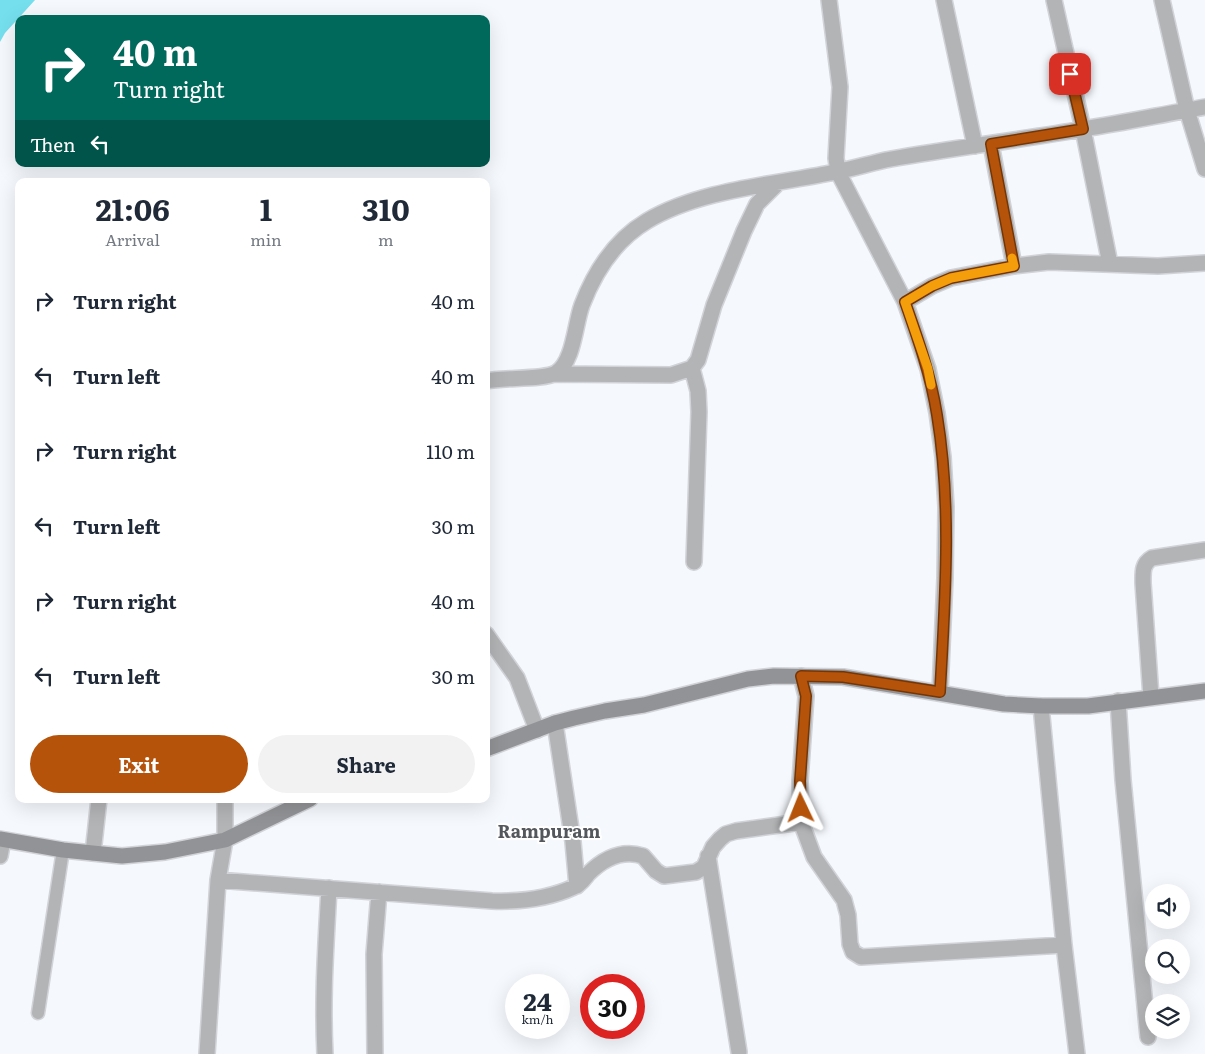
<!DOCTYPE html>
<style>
:root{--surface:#fff;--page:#f2f2f3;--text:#1f2937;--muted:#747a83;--accent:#b45309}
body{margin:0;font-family:Literata,serif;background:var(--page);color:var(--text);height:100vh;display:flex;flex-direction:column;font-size:19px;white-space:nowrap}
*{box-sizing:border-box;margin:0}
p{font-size:16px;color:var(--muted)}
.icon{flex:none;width:28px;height:28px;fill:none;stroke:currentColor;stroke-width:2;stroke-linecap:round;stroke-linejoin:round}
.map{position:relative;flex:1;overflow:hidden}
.sheet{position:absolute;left:15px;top:178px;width:475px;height:625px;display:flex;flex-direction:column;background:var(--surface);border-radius:10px;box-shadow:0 5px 20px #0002}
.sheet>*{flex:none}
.banner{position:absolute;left:15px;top:15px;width:475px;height:152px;border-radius:10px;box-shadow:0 5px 20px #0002;background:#00695c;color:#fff;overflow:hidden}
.controls{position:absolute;left:1145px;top:884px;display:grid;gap:10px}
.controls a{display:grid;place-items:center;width:45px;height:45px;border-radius:50%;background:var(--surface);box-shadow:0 5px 20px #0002;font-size:25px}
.speed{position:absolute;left:505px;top:974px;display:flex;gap:10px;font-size:25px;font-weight:700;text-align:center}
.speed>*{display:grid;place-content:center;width:65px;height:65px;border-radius:50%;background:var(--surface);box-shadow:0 5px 20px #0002;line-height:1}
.speed small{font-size:12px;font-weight:400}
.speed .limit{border:8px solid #d22;background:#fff;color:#111}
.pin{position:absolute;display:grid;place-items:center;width:42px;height:42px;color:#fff;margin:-21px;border-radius:10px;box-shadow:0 2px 8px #0006}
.me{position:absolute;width:55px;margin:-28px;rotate:358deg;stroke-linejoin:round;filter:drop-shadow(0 0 4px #0008)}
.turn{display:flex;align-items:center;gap:18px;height:105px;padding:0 15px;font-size:22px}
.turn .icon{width:65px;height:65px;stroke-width:2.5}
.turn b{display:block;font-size:35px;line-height:42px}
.then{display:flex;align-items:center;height:48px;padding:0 15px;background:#0003;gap:10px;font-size:19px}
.eta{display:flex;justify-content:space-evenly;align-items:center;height:85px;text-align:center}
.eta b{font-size:30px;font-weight:700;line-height:35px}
.primary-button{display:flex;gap:10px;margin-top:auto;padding:10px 15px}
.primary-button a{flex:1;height:58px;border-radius:30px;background:var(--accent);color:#fff;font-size:20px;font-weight:700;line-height:58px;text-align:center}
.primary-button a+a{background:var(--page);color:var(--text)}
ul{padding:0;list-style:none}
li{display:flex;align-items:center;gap:15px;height:75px;padding:0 15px}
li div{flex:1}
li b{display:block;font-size:19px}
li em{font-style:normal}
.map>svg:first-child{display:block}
</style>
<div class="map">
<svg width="1205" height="1054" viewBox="0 0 1205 1054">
<rect width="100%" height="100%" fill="#f5f8fd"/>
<path fill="#75dfed" d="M0,0H35L5,33L0,42Z"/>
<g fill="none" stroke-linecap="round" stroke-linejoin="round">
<defs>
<path id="lane" d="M38,1013L63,850"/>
<path id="street" d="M829,0L840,87L836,158L838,172L905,302L928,369L937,413L943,457L946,507L945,578L940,692
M944,0L975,146
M1054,0L1083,129L1110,264
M1162,0L1187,110L1205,169
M991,144L1014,266
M905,302L932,286L951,278L1014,266L1049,262L1158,266L1205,263
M692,368L698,391L699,412L694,562
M554,374L671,375L692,368L698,360L714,305L744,231L757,204L778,183
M486,381C504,377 543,380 556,373C574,362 575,323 582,305C595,271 615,240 647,221C699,190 771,185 830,173C850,170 870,163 891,159C954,148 1019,140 1083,129C1124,123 1164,114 1205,107
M486,634L517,678L537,730
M801,676L806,696L800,781L801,822L814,857L844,900L848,915L850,944L853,952L861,957L1064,945
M1151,697L1143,583C1143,572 1142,564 1152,558L1205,550
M1118,701L1123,780L1148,1037
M1041,706L1064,945L1077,1054
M555,723L573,842L577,886
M93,853L99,799
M0,856L3,840
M708,856L739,1052
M218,880L492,901C520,902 548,899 574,887C580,885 584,879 588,874C603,859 621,849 643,856L656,871L664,876L696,872L704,867L713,847L720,839L726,834L736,831L801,822
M207,1054L218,880L225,840V799
M325,1054C322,998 326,944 329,888
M375,1054L374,954L379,892"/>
<path id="secondary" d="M486,749L555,723L574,718L605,711L644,705L748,679L774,676L843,677L1004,704L1041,706H1088L1205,691
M0,839L63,850L122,856L165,852L225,840L310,799"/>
</defs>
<use href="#lane" stroke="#d1d3d8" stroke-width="15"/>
<use href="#street" stroke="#d1d3d8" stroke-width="18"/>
<use href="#secondary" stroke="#d1d3d8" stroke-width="18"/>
<use href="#lane" stroke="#b3b4b6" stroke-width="12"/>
<use href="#street" stroke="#b3b4b6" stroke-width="15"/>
<use href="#secondary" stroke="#929396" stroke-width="15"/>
</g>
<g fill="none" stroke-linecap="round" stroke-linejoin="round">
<defs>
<path id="route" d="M801,808L800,781L806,696L801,676L843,677L940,692C945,600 952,506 937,415C931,376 918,339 905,302L932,286L951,278L1014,266L991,144L1083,129L1070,74"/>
</defs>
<use href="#route" stroke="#753606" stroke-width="12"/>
<use href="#route" stroke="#b45309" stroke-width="9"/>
<path stroke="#f59e0b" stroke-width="9" d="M931,385L928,369L905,302L932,286L951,278L1014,266L1012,258"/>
</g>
<g text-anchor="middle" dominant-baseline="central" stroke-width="4" stroke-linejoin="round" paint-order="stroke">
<g font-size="18" font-weight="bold" fill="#54575b" stroke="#fff">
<text x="549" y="830">Rampuram</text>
</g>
</g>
</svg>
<div class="controls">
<a><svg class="icon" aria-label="sound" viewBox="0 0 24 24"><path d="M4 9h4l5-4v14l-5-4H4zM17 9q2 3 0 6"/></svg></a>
<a><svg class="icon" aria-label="search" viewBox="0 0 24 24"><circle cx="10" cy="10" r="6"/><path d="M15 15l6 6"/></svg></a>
<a><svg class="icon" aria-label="layers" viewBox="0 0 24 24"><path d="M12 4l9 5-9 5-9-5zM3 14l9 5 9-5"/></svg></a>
</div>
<div class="speed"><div>24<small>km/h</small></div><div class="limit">30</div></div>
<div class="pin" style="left:1070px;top:74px;background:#d93025"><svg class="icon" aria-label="arrive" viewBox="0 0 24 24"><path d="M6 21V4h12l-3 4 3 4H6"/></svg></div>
<svg class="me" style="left:801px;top:808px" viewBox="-20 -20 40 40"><path d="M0-17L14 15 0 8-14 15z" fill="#b45309" stroke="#fff" stroke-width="4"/></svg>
<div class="banner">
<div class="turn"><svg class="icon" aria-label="right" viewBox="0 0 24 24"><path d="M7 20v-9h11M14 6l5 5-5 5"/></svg><div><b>40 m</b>Turn right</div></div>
<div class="then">Then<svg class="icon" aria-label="left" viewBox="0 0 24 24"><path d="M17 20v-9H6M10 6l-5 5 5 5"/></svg></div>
</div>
<section class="sheet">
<div class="eta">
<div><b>21:06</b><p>Arrival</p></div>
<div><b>1</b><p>min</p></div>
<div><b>310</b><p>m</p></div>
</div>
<ul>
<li><svg class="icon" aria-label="right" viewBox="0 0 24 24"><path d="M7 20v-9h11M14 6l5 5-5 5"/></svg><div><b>Turn right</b></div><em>40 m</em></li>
<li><svg class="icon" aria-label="left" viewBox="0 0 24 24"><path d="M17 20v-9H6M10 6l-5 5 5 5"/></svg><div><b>Turn left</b></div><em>40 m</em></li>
<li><svg class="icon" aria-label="right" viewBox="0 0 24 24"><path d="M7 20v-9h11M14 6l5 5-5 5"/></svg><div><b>Turn right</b></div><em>110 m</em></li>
<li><svg class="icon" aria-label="left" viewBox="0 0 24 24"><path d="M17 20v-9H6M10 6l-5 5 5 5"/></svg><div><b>Turn left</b></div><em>30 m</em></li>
<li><svg class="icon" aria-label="right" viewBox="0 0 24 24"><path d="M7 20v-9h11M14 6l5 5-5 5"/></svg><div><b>Turn right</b></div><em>40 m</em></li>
<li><svg class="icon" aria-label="left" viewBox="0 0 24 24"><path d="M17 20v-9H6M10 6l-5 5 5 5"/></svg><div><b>Turn left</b></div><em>30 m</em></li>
</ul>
<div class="primary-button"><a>Exit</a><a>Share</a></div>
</section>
</div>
